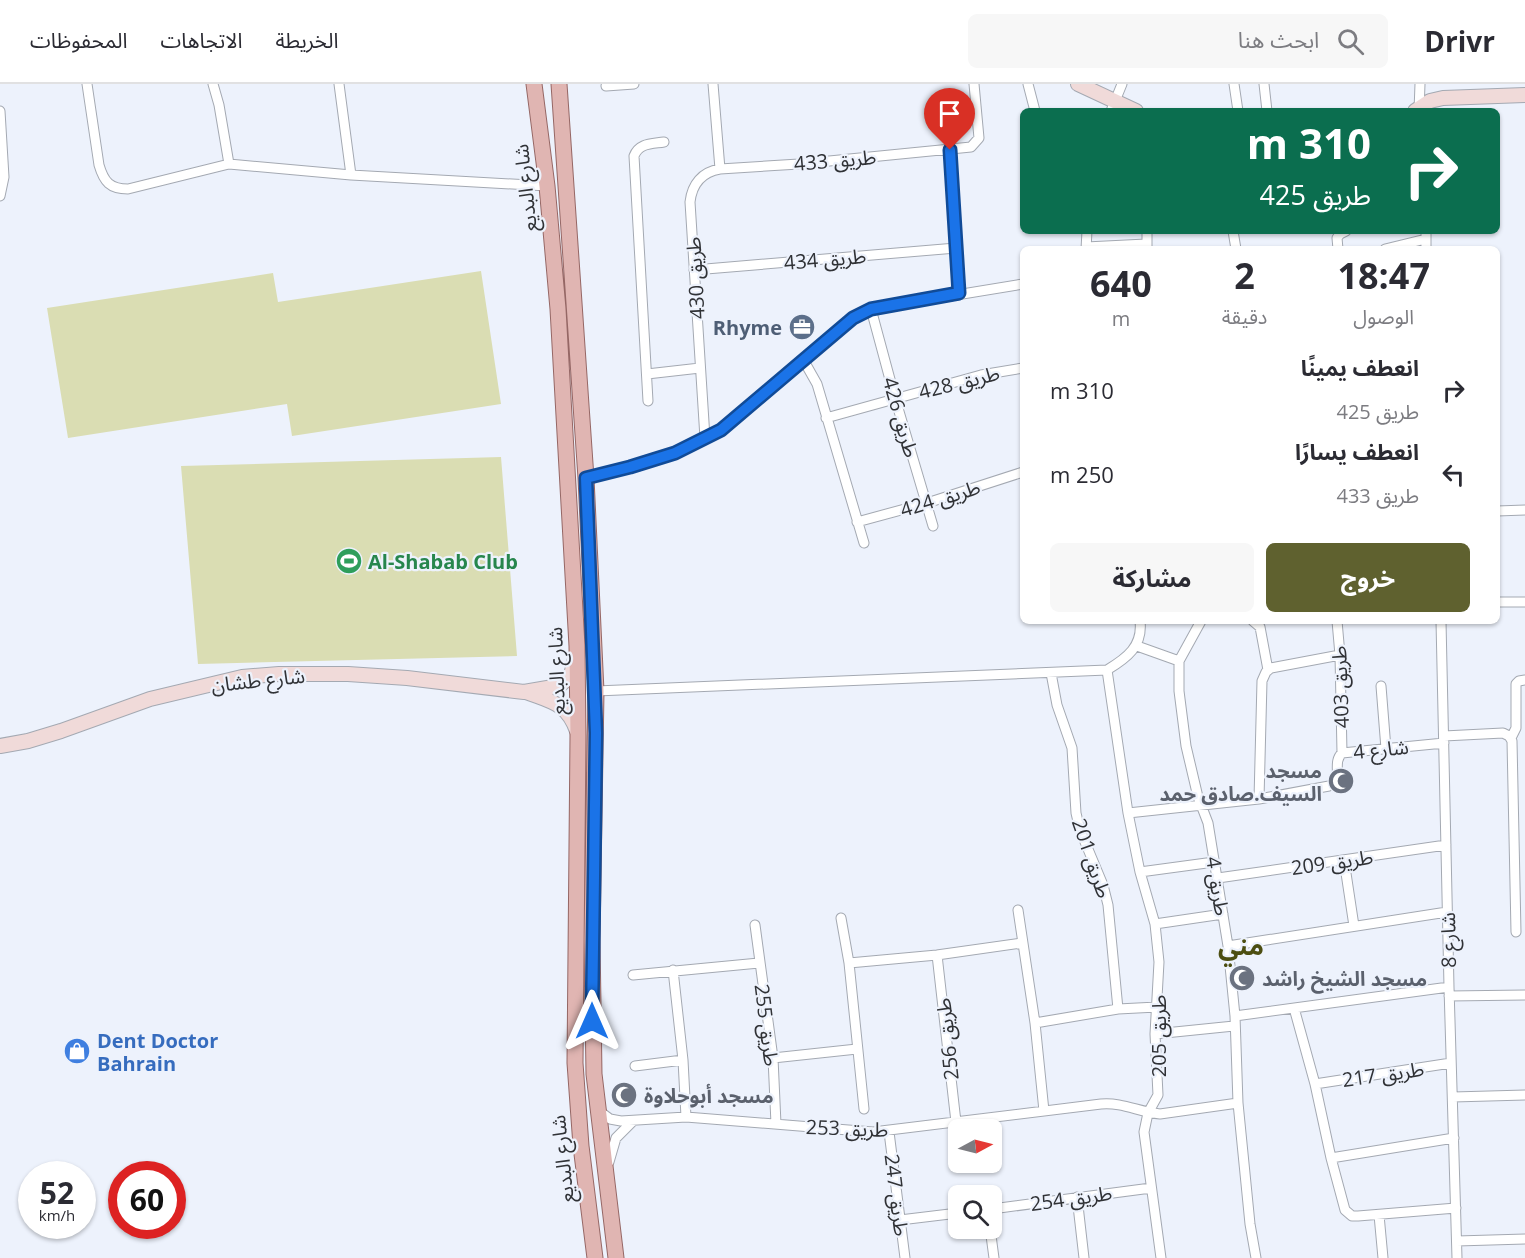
<!DOCTYPE html>
<html lang="ar">
<meta charset="utf-8">
<style>
:root{--surface:#fff;--page:#f7f7f7;--text:#2b2b33;--muted:#7c7c81;--line:#e1e1e2;--accent:#5f612f}
body{margin:0;font-family:"Open Sans","Noto Sans Arabic",sans-serif;background:var(--page);color:var(--text);direction:rtl;height:100vh;display:flex;flex-direction:column;font-size:22px;white-space:nowrap}
*{box-sizing:border-box;margin:0}
p{font-size:20px;color:var(--muted)}
.icon{flex:none;width:33px;height:33px;fill:none;stroke:currentColor;stroke-width:2;stroke-linecap:round;stroke-linejoin:round}
.map{position:relative;flex:1;overflow:hidden;direction:ltr}
.side{position:absolute;left:1020px;top:162px;width:480px;height:378px;display:flex;flex-direction:column;background:var(--surface);border-radius:9px;box-shadow:0 2px 4px #0004;direction:rtl}
.side>*{flex:none}
.top-card{position:absolute;left:1020px;top:24px;width:480px;height:126px;border-radius:9px;box-shadow:0 2px 4px #0004;direction:rtl;background:#0b6e4f;color:#fff;overflow:hidden}
.needle{width:39px;rotate:83deg}
.controls{position:absolute;left:948px;top:1035px;display:grid;gap:12px}
.controls a{display:grid;place-items:center;width:54px;height:54px;border-radius:9px;background:var(--surface);box-shadow:0 2px 4px #0004;font-size:30px}
.speed{position:absolute;left:18px;top:1077px;display:flex;gap:12px;font-size:30px;font-weight:700;text-align:center}
.speed>*{display:grid;place-content:center;width:78px;height:78px;border-radius:50%;background:var(--surface);box-shadow:0 2px 4px #0004;line-height:1}
.speed small{font-size:15px;font-weight:400}
.speed .limit{border:9px solid #d22;background:#fff;color:#111}
.pin{position:absolute;display:grid;place-items:center;width:51px;height:51px;color:#fff;margin:-62px -26px;border-radius:50% 50% 50% 0;rotate:-45deg;box-shadow:0 0 6px #0007}
.pin .icon{rotate:45deg}
.me{position:absolute;width:66px;margin:-33px;rotate:0deg;stroke-linejoin:round;filter:drop-shadow(0 0 4px #0008)}
.turn{display:flex;align-items:center;gap:21px;height:126px;padding:0 30px;font-size:27px}
.turn .icon{width:78px;height:78px;stroke-width:2.5}
.turn b{display:block;font-size:42px;line-height:51px}
.eta{display:flex;justify-content:space-evenly;align-items:center;height:102px;text-align:center}
.eta b{font-size:36px;font-weight:700;line-height:42px}
.action{display:flex;gap:12px;margin-top:auto;padding:12px 30px}
.action a{flex:1;height:69px;border-radius:9px;background:var(--accent);color:#fff;font-size:24px;font-weight:700;line-height:69px;text-align:center}
.action a+a{background:var(--page);color:var(--text)}
ul{padding:0;list-style:none}
li{display:flex;align-items:center;gap:18px;height:84px;padding:0 30px}
li div{flex:1}
li b{display:block;font-size:22px}
li em{font-style:normal}
header{display:flex;align-items:center;gap:36px;box-sizing:border-box;height:84px;padding:0 30px;background:var(--surface);border-bottom:2px solid var(--line)}
header strong{font-size:28px}
nav{display:flex;gap:33px;margin-inline-start:auto;font-size:21px}
.search{width:420px;height:54px;background:var(--page);display:flex;align-items:center;gap:15px;box-sizing:border-box;padding:0 21px;border-radius:9px;color:var(--muted);font-size:22px}
.map>svg:first-child{display:block}
</style>
<header>
<strong>Drivr</strong>
<div class="search"><svg class="icon" aria-label="search" viewBox="0 0 24 24"><circle cx="10" cy="10" r="6"/><path d="M15 15l6 6"/></svg>ابحث هنا</div>
<nav><a>الخريطة</a><a>الاتجاهات</a><a>المحفوظات</a></nav>
</header>
<div class="map">
<svg width="1525" height="1174" viewBox="0 0 1525 1174">
<rect width="100%" height="100%" fill="#edf2fc"/>
<path fill="#daddb3" d="M481,187L501,320L292,352L287,320L68,354L47,224L273,189L278,218Z
M501,373L517,572L198,580L181,382Z"/>
<g fill="none" stroke-linecap="round" stroke-linejoin="round">
<defs>
<path id="street" d="M87,0L99,81C104,98 110,105 128,105L229,80L351,91L547,102
M213,0L219,21L229,80
M339,0L351,91
M713,0L720,85
M1028,0L1035,27
M1234,0L1238,27
M1264,0L1267,27
M606,2L634,0
M0,27L4,93L0,112
M1111,27L1122,0
M1419,27L1420,0
M950,66L959,209
M1233,147L1236,165
M1426,147V165
M1086,163L1146,160
M1086,165L1087,147
M1147,165V147
M1338,165L1337,154L1340,150L1346,147
M1385,165L1426,155
M694,186L956,164
M871,225L895,314L933,442
M804,277L817,300L864,459
M647,290L700,284
M648,317L634,72C639,59 651,60 664,58
M826,334L981,291L1023,284
M705,354L690,118C692,100 702,88 720,85L799,80L971,63L979,54L974,0
M586,394L630,383L675,369L721,346L853,234L871,225L1023,200
M1497,427L1525,426
M857,438L927,419L1023,388
M1497,518H1525
M1201,537L1179,577V607L1186,662L1198,713L1208,739L1228,862L1235,932L1238,1019L1250,1140L1256,1174
M1253,537L1260,543L1268,586
M1337,537L1340,571L1342,669
M1441,537L1449,903L1457,1174
M1137,562L1179,577
M1107,586L1128,729L1140,788L1155,840L1159,878L1155,950L1158,1011L1148,1029L1144,1048L1161,1174
M1051,589L1057,621L1072,664L1076,729L1080,746L1103,801L1108,821L1118,925
M1381,602L1386,665
M596,607L1107,586C1127,574 1143,562 1140,537
M1444,652L1503,649L1509,652L1512,657L1516,848
M1511,654L1516,644V600L1519,597L1525,596
M1259,715L1262,597L1266,588L1271,584L1340,571
M1128,729L1259,715L1329,702C1345,695 1331,680 1342,669L1444,659
M1344,776L1354,842
M1140,788L1214,778
M1218,794L1446,761
M1018,826L1035,939L1044,1027
M841,834L849,879L864,1025
M1155,840L1223,830
M755,841L773,974L776,1040
M1228,862L1447,828
M937,871L956,1038
M849,879L937,871L1022,859
M673,886L683,976L686,1033
M633,891L759,879
M1449,912L1525,911
M1294,924L1315,1000L1331,1074L1345,1126L1352,1132H1358L1456,1124
M1235,932L1449,903
M1035,939L1118,925L1157,923
M1155,950L1234,942
M773,974L857,965
M635,982L683,976
M1315,1000L1451,979
M1453,1013L1525,1011
M598,1026L610,1035L621,1037L686,1033L873,1048L1101,1020C1122,1018 1139,1028 1160,1030L1238,1019
M889,1048L905,1174
M1331,1074L1454,1054
M609,1078L616,1054L632,1038
M1077,1113L1084,1174
M992,1125L1151,1104
M1379,1131L1383,1174
M900,1136L958,1129
M990,1144L994,1174
M1457,1157L1525,1155"/>
<path id="secondary" d="M1078,0L1136,27
M1415,27L1430,17L1443,14L1525,11
M526,608C552,618 567,619 577,647
M0,662L28,657L61,647L150,615L242,593L279,590H348L407,594L524,608L559,602L571,591L575,575"/>
<path id="primary" d="M534,0L547,102L558,225L577,562L578,652L575,979L581,1062L595,1174
M559,0L586,394L596,607L592,855L594,990L616,1174"/>
</defs>
<use href="#street" stroke="#a4a9b2" stroke-width="11"/>
<use href="#secondary" stroke="#a4a9b2" stroke-width="16"/>
<use href="#primary" stroke="#956765" stroke-width="17"/>
<use href="#street" stroke="#fff" stroke-width="9"/>
<use href="#secondary" stroke="#f0dad9" stroke-width="14"/>
<use href="#primary" stroke="#e0b5b2" stroke-width="15"/>
</g>
<g fill="none" stroke-linecap="round" stroke-linejoin="round">
<defs>
<path id="route" d="M592,937L596,649L586,394L630,383L675,369L721,346L853,234L871,225L959,209L950,66"/>
</defs>
<use href="#route" stroke="#114b97" stroke-width="15"/>
<use href="#route" stroke="#1a73e8" stroke-width="10"/>
</g>
<defs>
<symbol id="office-disc" viewBox="-11 -11 22 22"><circle r="9.5" fill="#5c6f8a" stroke="#edf2fc"/><path d="M-6-3h4V-5.5h4V-3h4V5H-6ZM-1-4.5V-3h2v-1.5ZM-6 0V1H6V0Z" fill="#fff"/></symbol>
<symbol id="stadium-disc" viewBox="-11 -11 22 22"><circle r="9.5" fill="#2e9e5b" stroke="#edf2fc"/><path d="M0-5a6.5 5 0 1 0 0 10a6.5 5 0 1 0 0-10ZM-3.5-1.8h7v3.6h-7Z" fill="#fff"/></symbol>
<symbol id="mosque-disc" viewBox="-11 -11 22 22"><circle r="9.5" fill="#6b7280" stroke="#edf2fc"/><path d="M3.5-4.9A6 6 0 1 0 3.5 4.9A5 5 0 1 1 3.5-4.9Z" fill="#fff"/></symbol>
<symbol id="shop-disc" viewBox="-11 -11 22 22"><circle r="9.5" fill="#3f7fe0" stroke="#edf2fc"/><path d="M-5-2.5h2.3a2.7 3.5 0 0 1 5.4 0H5L5.5 6h-11ZM-1.5-2.5h3a1.5 2.3 0 0 0-3 0Z" fill="#fff"/></symbol>
</defs>
<g fill-rule="evenodd">
<use href="#office-disc" x="787" y="228" width="30" height="30"/>
<use href="#stadium-disc" x="334" y="462" width="30" height="30"/>
<use href="#mosque-disc" x="1326" y="682" width="30" height="30"/>
<use href="#mosque-disc" x="1227" y="879" width="30" height="30"/>
<use href="#shop-disc" x="62" y="952" width="30" height="30"/>
<use href="#mosque-disc" x="609" y="996" width="30" height="30"/>
</g>
<g text-anchor="middle" dominant-baseline="central" stroke-width="4.5" stroke-linejoin="round" paint-order="stroke">
<g font-size="20" fill="#303236" stroke="#edf2fc">
<text transform="translate(835 76) rotate(-5)">طريق 433</text>
<text transform="translate(525 104) rotate(-96)">شارع البديع</text>
<text transform="translate(825 175) rotate(-5)">طريق 434</text>
<text transform="translate(695 194) rotate(-93)">طريق 430</text>
<text transform="translate(959 298) rotate(-14)">طريق 428</text>
<text transform="translate(901 333) rotate(74)">طريق 426</text>
<text transform="translate(940 414) rotate(-17)">طريق 424</text>
<text transform="translate(556 587) rotate(-92)">شارع البديع</text>
<text transform="translate(258 596) rotate(-6)">شارع طشان</text>
<text transform="translate(1340 603) rotate(-92)">طريق 403</text>
<text transform="translate(1381 665) rotate(-6)">شارع 4</text>
<text transform="translate(1092 774) rotate(71)">طريق 201</text>
<text transform="translate(1332 778) rotate(-8)">طريق 209</text>
<text transform="translate(1218 802) rotate(81)">طريق 4</text>
<text transform="translate(1448 856) rotate(-91)">شارع 8</text>
<text transform="translate(767 941) rotate(83)">طريق 255</text>
<text transform="translate(1158 952) rotate(-90)">طريق 205</text>
<text transform="translate(947 955) rotate(-96)">طريق 256</text>
<text transform="translate(1383 990) rotate(-8)">طريق 217</text>
<text transform="translate(847 1044) rotate(2)">طريق 253</text>
<text transform="translate(562 1075) rotate(-96)">شارع البديع</text>
<text transform="translate(897 1111) rotate(83)">طريق 247</text>
<text transform="translate(1071 1114) rotate(-8)">طريق 254</text>
</g>
<g font-size="20" font-weight="bold" fill="#4e5e75" stroke="#edf2fc" text-anchor="end">
<text x="782" y="243">Rhyme</text>
</g>
<g font-size="20" font-weight="bold" fill="#27864d" stroke="#edf2fc" text-anchor="start">
<text x="368" y="477">Al-Shabab Club</text>
</g>
<g font-size="20" font-weight="bold" fill="#5b616d" stroke="#edf2fc" text-anchor="start">
<text x="1322" y="686" text-anchor="end">مسجد<tspan x="1322" dy="23">السيف.صادق حمد</tspan></text>
<text x="1262" y="894">مسجد الشيخ راشد</text>
<text x="644" y="1011">مسجد أبوحلاوة</text>
</g>
<g font-size="20" font-weight="bold" fill="#366cbe" stroke="#edf2fc" text-anchor="start">
<text x="97" y="956">Dent Doctor<tspan x="97" dy="23">Bahrain</tspan></text>
</g>
<g font-size="26" font-weight="bold" fill="#4c4e11" stroke="#edf2fc">
<text x="1241" y="861">مني</text>
</g>
</g>
</svg>
<div class="controls">
<a><svg class="needle" viewBox="-14 -14 28 28"><path d="M0-13l5 13h-10z" fill="#e53935"/><path d="M0 13l5-13h-10z" fill="#7c7c81"/></svg></a>
<a><svg class="icon" aria-label="search" viewBox="0 0 24 24"><circle cx="10" cy="10" r="6"/><path d="M15 15l6 6"/></svg></a>
</div>
<div class="speed"><div>52<small>km/h</small></div><div class="limit">60</div></div>
<div class="pin" style="left:950px;top:66px;background:#d93025"><svg class="icon" aria-label="arrive" viewBox="0 0 24 24"><path d="M6 21V4h12l-3 4 3 4H6"/></svg></div>
<svg class="me" style="left:592px;top:937px" viewBox="-20 -20 40 40"><path d="M0-17L14 15 0 8-14 15z" fill="#1a73e8" stroke="#fff" stroke-width="4"/></svg>
<div class="top-card">
<div class="turn"><svg class="icon" aria-label="right" viewBox="0 0 24 24"><path d="M7 20v-9h11M14 6l5 5-5 5"/></svg><div><b>310 m</b>طريق 425</div></div>
</div>
<section class="side">
<div class="eta">
<div><b>18:47</b><p>الوصول</p></div>
<div><b>2</b><p>دقيقة</p></div>
<div><b>640</b><p>m</p></div>
</div>
<ul>
<li><svg class="icon" aria-label="right" viewBox="0 0 24 24"><path d="M7 20v-9h11M14 6l5 5-5 5"/></svg><div><b>انعطف يمينًا</b><p>طريق 425</p></div><em>310 m</em></li>
<li><svg class="icon" aria-label="left" viewBox="0 0 24 24"><path d="M17 20v-9H6M10 6l-5 5 5 5"/></svg><div><b>انعطف يسارًا</b><p>طريق 433</p></div><em>250 m</em></li>
</ul>
<div class="action"><a>خروج</a><a>مشاركة</a></div>
</section>
</div>
